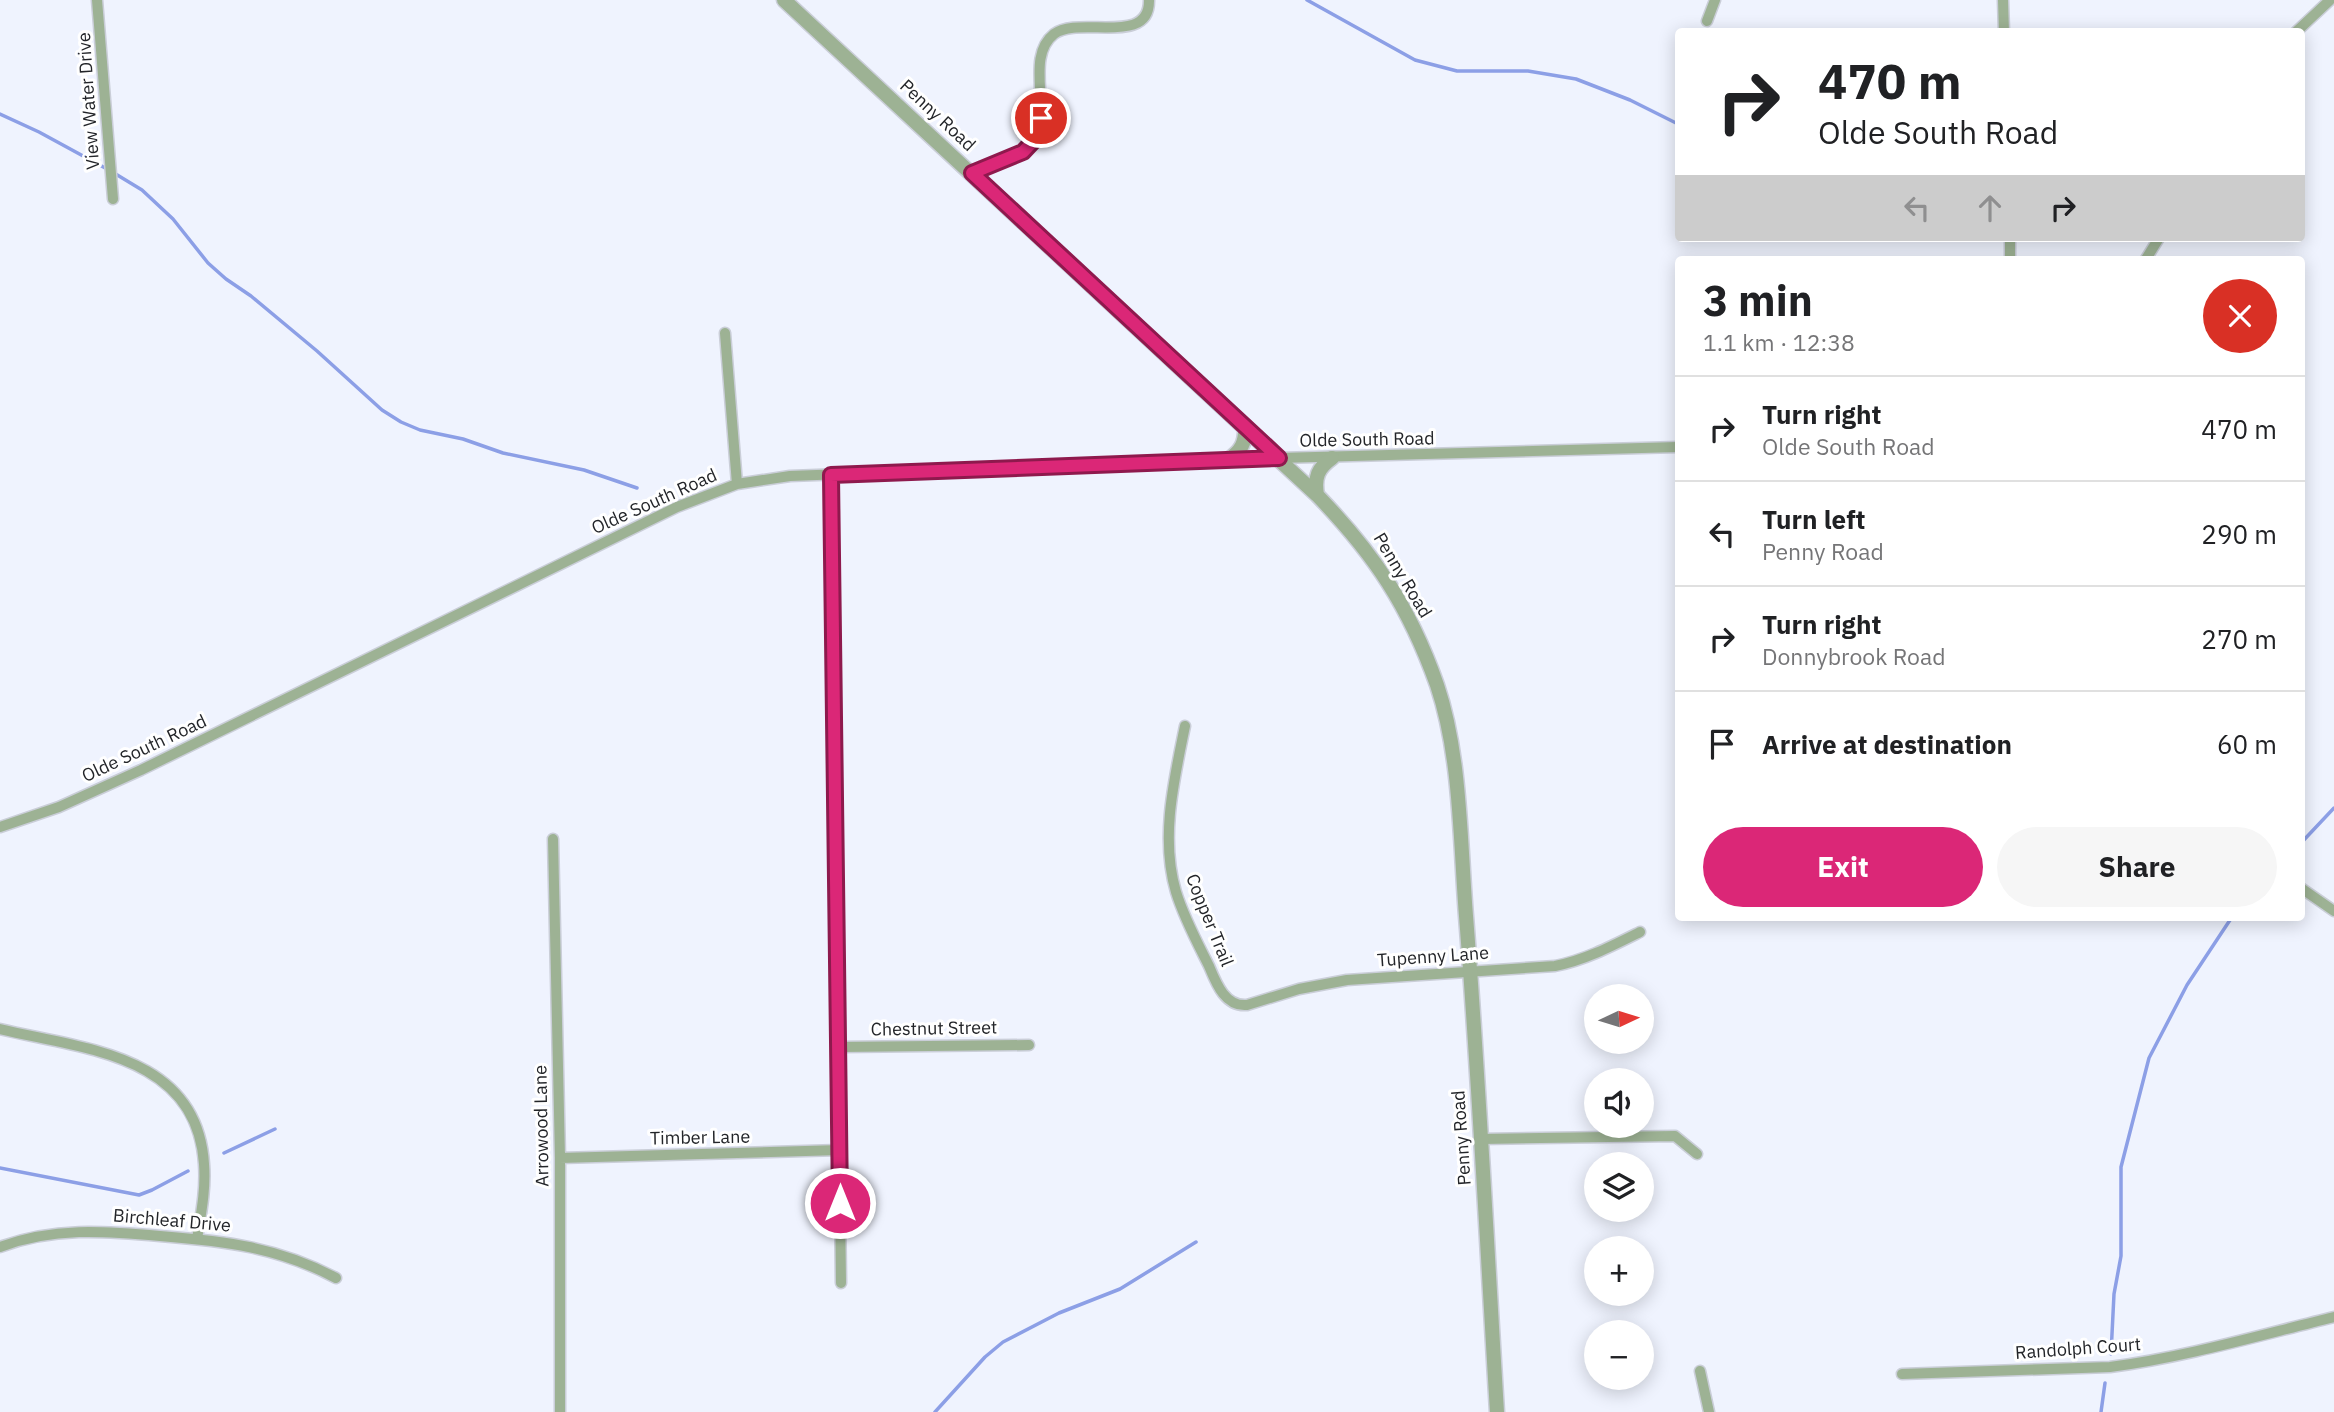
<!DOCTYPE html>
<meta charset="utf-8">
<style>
:root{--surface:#fff;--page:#f6f6f6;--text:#202124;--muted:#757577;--line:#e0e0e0;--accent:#db2777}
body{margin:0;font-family:"IBM Plex Sans",sans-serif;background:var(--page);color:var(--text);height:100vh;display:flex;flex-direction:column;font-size:26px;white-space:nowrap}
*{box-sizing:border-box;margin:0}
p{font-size:23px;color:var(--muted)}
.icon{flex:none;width:38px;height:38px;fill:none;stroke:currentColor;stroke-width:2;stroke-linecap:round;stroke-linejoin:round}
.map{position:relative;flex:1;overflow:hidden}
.drawer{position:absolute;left:1675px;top:256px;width:630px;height:665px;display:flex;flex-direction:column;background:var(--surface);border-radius:7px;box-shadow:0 4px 18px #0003}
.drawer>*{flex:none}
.banner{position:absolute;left:1675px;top:28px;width:630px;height:214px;border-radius:7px;box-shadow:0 4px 18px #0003;background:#fff;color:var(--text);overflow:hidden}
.needle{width:46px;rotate:86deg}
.fabs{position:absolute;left:1584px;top:984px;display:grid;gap:14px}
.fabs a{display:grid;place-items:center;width:70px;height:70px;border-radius:50%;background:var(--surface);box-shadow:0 4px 18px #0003;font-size:35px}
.pin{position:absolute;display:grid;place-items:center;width:60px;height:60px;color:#fff;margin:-30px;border:4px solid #fff;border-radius:50%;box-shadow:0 2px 7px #0007}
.me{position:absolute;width:77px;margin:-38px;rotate:0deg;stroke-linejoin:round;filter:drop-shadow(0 0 5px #0008)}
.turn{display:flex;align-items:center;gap:24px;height:147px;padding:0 28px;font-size:32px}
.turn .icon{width:91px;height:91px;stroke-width:2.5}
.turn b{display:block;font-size:49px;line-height:60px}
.lanes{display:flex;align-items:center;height:66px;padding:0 28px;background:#0003;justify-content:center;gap:35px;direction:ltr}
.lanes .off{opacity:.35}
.round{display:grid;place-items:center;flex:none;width:74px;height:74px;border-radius:37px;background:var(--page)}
.overview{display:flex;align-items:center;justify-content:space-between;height:119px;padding:0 28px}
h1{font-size:42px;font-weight:700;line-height:52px}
.action{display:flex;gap:14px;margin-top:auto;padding:14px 28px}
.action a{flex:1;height:80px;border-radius:42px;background:var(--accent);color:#fff;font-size:28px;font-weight:700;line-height:80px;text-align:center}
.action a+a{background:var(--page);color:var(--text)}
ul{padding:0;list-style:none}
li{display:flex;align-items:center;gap:21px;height:105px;padding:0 28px;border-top:2px solid var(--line)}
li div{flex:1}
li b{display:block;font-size:26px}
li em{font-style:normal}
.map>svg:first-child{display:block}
</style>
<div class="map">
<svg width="2334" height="1412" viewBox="0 0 2334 1412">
<rect width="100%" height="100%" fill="#eff3fe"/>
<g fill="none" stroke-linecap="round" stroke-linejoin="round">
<path stroke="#8c9fe6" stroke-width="3.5" d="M1307,0L1415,60L1457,71H1528L1576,79L1630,100L1678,124
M0,114L39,132L107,169
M114,173L142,190L173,219L208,263L226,279L251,296L317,351L382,410L401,422L420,430L463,439L503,453L584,470L637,488
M2301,843L2334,808
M224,1153L275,1129
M0,1168L139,1195L152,1190L188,1171
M2111,1354L2114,1294L2121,1256V1167L2149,1058L2187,985L2232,917
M935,1412L985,1357L1003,1342L1059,1313L1120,1289L1196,1242
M2101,1412L2105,1383"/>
<defs>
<path id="minor" d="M97,0L113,199
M2003,0L2004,32
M1707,21L1715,0
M2296,32L2330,0
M972,173C988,167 1007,162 1022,152C1062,125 1020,61 1054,34C1079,15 1150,47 1149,0
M2010,238V259
M2146,259L2159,238
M725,333L737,484
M831,475L841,1283
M1185,726C1174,780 1160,838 1176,892C1184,918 1197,942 1209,966C1216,983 1225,1007 1247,1005L1299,989L1347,980L1555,966C1585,960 1612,946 1640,932
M0,827L59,807L141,770L677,507L737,484L790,476L1279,458L1678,447
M553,839L560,1158V1412
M2301,888L2334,911
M0,1029C83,1049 197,1054 204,1164C206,1189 201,1214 197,1239
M840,1047L1029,1045
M1481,1139L1675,1136L1697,1154
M560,1158L840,1150
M0,1247C53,1227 104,1231 160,1236C224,1241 278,1247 336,1278
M1700,1371L1709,1412
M1902,1374L2110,1367C2186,1357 2260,1335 2334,1317"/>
<path id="tertiary" d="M784,0L1317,495C1375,555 1409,606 1437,685C1461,756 1460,841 1466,916C1479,1081 1487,1247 1497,1412
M1228,460C1241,451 1246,443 1245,426
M1317,495C1314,477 1318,468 1332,458"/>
</defs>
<use href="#minor" stroke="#caced8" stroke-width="13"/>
<use href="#tertiary" stroke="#caced8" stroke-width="17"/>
<use href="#minor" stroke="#9db294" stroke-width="10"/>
<use href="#tertiary" stroke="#9db294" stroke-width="14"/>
</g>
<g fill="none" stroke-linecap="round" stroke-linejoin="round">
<defs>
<path id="route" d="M840,1203L831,475L1279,458L972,173L1023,152L1038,136L1041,118"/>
</defs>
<use href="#route" stroke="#8e194d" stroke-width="18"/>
<use href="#route" stroke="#db2777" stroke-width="12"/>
</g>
<g text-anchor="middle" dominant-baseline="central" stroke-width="6" stroke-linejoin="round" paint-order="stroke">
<g font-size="18" fill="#232529" stroke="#fff">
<text transform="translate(88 101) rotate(-94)">View Water Drive</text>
<text transform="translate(938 115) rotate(43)">Penny Road</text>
<text transform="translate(1367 439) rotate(-1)">Olde South Road</text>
<text transform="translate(654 501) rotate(-24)">Olde South Road</text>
<text transform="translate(1403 575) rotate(59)">Penny Road</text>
<text transform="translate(144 748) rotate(-25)">Olde South Road</text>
<text transform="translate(1210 920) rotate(68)">Copper Trail</text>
<text transform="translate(1433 956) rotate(-4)">Tupenny Lane</text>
<text transform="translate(934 1028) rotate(-1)">Chestnut Street</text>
<text transform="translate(541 1126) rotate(-91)">Arrowood Lane</text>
<text transform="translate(700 1137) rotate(-1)">Timber Lane</text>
<text transform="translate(1461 1138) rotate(-94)">Penny Road</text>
<text transform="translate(172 1220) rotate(5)">Birchleaf Drive</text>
<text transform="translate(2078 1348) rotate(-4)">Randolph Court</text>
</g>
</g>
</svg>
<div class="fabs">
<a><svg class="needle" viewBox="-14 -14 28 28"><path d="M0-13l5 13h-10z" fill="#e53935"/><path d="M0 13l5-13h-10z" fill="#757577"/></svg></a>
<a><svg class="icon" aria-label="sound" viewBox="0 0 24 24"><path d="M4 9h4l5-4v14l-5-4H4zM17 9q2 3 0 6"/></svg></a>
<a><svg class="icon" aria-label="layers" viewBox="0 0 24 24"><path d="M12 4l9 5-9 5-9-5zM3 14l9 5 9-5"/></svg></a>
<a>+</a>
<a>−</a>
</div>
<div class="pin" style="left:1041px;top:118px;background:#d93025"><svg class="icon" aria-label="arrive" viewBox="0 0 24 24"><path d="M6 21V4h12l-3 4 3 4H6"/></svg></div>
<svg class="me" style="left:840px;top:1203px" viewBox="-20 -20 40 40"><circle r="17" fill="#db2777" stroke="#fff" stroke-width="3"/><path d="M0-11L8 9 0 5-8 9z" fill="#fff"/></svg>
<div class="banner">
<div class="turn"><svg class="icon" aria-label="right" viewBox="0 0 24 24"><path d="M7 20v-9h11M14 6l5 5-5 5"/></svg><div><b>470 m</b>Olde South Road</div></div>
<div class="lanes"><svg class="icon off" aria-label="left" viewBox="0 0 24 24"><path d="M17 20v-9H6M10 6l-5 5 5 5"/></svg><svg class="icon off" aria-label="ahead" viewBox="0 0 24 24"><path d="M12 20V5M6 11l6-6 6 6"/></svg><svg class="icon" aria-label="right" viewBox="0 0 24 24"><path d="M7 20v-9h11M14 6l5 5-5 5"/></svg></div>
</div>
<section class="drawer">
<div class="overview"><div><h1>3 min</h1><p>1.1 km · 12:38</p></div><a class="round" style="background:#d93025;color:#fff"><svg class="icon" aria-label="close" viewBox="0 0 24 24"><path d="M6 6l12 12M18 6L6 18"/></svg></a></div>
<ul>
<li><svg class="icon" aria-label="right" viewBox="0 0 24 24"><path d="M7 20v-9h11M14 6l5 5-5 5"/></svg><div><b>Turn right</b><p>Olde South Road</p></div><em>470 m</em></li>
<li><svg class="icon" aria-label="left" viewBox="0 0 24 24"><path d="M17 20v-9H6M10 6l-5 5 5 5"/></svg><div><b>Turn left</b><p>Penny Road</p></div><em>290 m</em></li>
<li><svg class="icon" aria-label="right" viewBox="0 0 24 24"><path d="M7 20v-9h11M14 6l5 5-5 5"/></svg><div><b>Turn right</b><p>Donnybrook Road</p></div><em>270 m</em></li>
<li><svg class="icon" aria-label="arrive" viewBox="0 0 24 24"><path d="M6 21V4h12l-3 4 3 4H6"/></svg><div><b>Arrive at destination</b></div><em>60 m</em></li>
</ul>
<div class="action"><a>Exit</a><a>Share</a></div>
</section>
</div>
